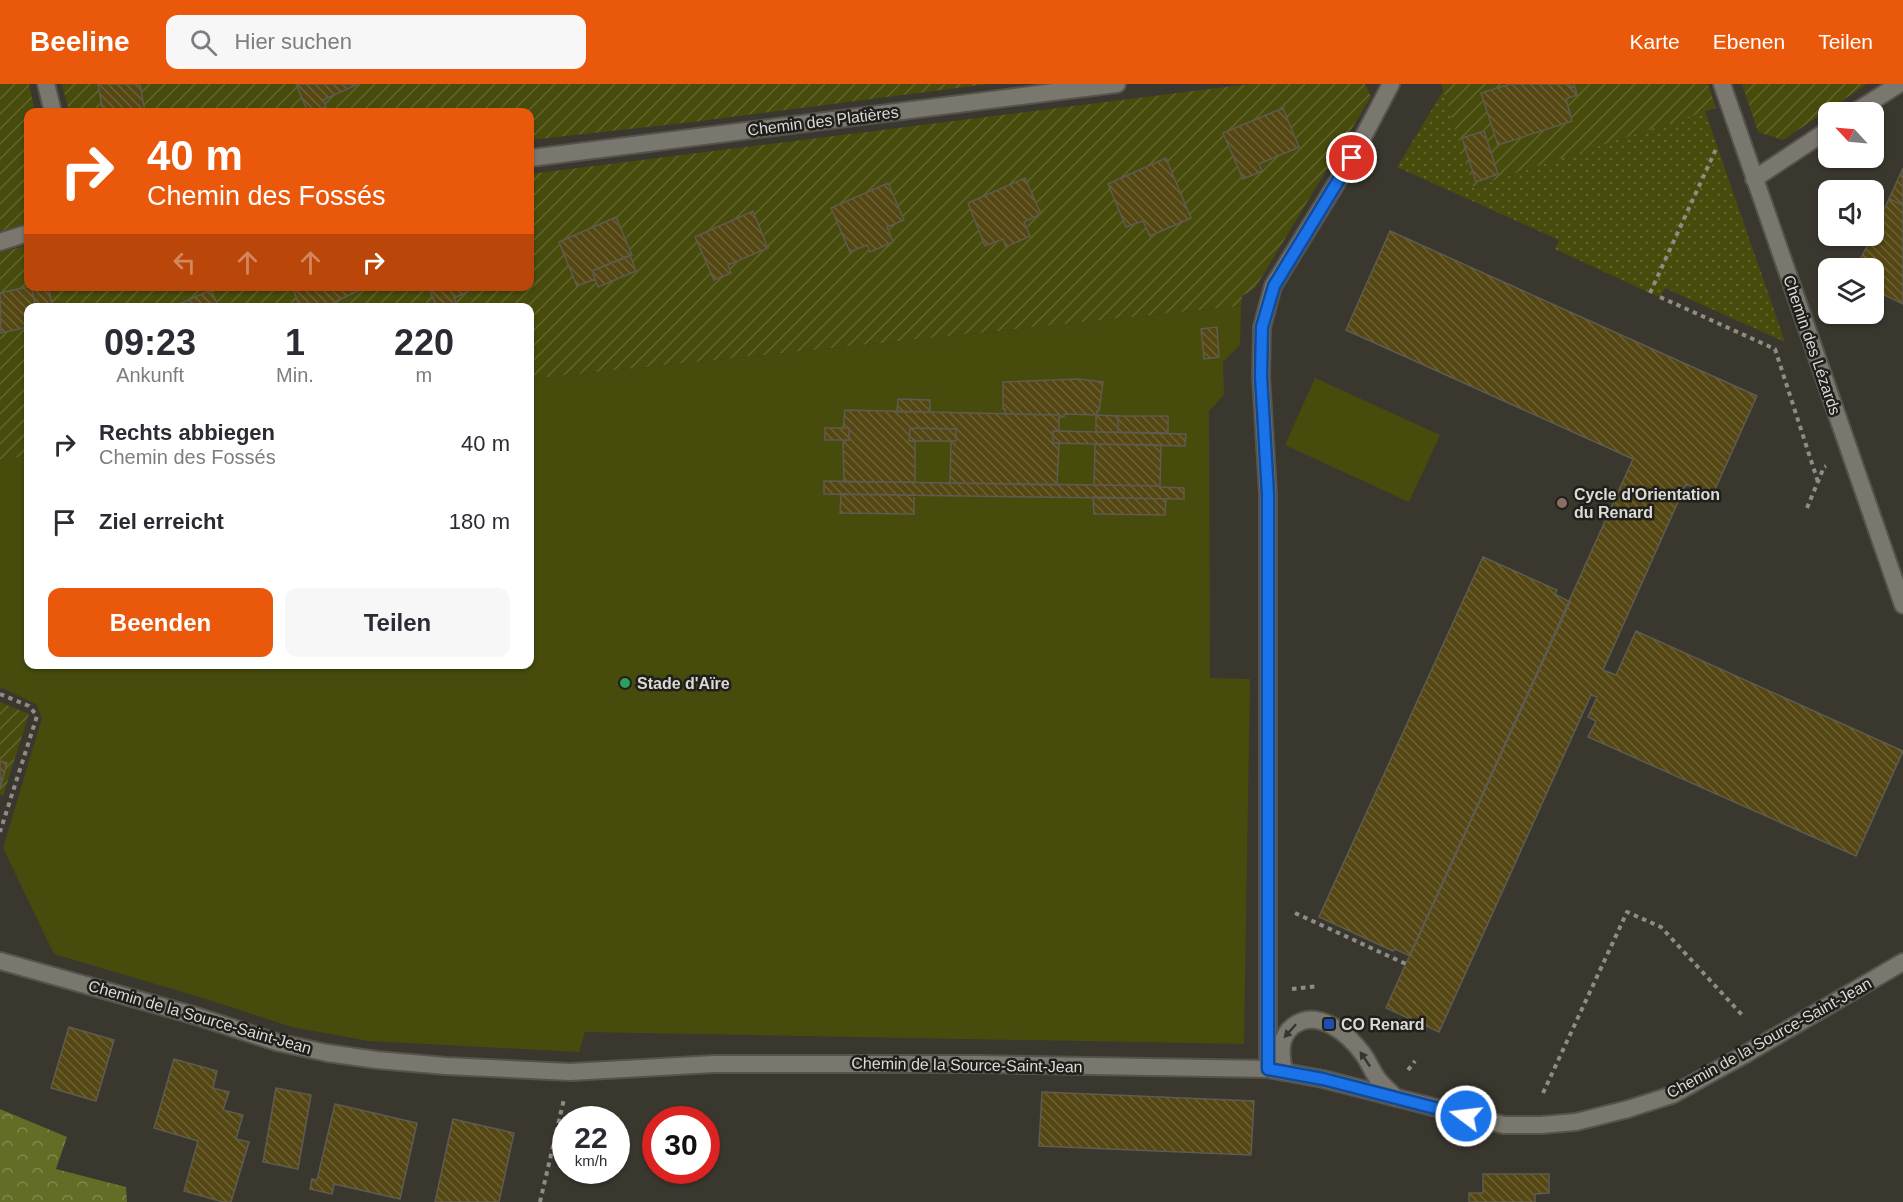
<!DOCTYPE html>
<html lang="de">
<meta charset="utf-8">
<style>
:root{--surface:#fff;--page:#f7f7f7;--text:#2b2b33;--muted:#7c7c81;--accent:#ea580c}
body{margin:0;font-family:Arial,sans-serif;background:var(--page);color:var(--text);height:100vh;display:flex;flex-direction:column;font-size:22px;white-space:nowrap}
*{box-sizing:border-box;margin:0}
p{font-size:20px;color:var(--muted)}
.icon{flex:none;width:33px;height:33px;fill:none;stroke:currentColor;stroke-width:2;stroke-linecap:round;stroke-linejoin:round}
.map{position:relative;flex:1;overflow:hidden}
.drawer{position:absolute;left:24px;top:219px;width:510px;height:366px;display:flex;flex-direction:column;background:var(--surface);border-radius:12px;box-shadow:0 2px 4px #0004}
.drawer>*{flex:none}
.hud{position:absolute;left:24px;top:24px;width:510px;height:183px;border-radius:12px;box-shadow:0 2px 4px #0004;background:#ea580c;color:#fff;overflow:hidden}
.needle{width:39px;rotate:296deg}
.controls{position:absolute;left:1818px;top:18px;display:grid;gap:12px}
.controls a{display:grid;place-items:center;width:66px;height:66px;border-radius:12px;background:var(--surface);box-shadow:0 2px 4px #0004;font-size:30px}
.speed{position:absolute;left:552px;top:1022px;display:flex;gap:12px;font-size:30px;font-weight:700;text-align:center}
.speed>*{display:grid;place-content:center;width:78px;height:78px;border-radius:50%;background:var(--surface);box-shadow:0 2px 4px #0004;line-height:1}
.speed small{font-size:15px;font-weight:400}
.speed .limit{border:9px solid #d22;background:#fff;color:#111}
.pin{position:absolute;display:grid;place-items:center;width:51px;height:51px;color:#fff;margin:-26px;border:3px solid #fff;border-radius:50%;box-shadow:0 2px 6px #0007}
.me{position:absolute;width:66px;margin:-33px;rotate:285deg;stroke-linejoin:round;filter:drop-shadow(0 0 4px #0008)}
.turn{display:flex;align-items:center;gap:21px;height:126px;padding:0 24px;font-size:27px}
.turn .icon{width:78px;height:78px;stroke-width:2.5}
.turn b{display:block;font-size:42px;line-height:51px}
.lanes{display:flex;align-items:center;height:57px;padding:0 24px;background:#0003;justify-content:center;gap:30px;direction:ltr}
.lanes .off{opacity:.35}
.eta{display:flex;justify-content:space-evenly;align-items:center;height:102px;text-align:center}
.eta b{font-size:36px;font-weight:700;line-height:42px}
.button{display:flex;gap:12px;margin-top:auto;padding:12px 24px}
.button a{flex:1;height:69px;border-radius:12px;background:var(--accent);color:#fff;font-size:24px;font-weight:700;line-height:69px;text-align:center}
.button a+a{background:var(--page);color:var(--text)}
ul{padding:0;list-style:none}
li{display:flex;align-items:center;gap:18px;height:78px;padding:0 24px}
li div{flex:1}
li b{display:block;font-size:22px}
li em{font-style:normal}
header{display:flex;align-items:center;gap:36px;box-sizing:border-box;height:84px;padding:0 30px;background:var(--accent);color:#fff}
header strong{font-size:28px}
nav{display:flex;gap:33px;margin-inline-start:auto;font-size:21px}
.search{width:420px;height:54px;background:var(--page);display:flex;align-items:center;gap:15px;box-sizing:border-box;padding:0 21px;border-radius:12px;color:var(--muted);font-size:22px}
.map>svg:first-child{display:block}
</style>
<header>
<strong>Beeline</strong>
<div class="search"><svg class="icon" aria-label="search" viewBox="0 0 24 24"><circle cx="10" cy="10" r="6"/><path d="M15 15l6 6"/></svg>Hier suchen</div>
<nav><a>Karte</a><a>Ebenen</a><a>Teilen</a></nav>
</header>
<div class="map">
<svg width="1903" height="1118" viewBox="0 0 1903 1118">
<defs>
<pattern id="grass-dots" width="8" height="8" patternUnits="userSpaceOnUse" patternTransform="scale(1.5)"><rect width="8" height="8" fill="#474c0c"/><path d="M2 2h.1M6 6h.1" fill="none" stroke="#61652e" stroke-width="1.8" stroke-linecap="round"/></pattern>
<pattern id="forest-crowns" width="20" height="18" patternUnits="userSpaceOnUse" patternTransform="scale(1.5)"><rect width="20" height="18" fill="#656c25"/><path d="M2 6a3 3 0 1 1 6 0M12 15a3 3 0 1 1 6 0" fill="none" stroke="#82874e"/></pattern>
<pattern id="garden-furrows" width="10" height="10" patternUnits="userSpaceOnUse" patternTransform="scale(1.5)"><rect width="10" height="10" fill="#474c0c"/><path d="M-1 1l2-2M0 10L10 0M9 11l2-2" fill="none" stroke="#61652e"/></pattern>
<pattern id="building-back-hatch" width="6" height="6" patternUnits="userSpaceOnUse" patternTransform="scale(1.5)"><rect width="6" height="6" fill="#554713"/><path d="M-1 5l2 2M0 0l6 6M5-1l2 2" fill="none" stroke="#6d6134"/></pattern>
</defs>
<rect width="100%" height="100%" fill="#3a372f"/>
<path fill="url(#grass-dots)" d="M1443,7L1474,103L1705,27L1785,258L1665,204L1660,213L1650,209L1555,165L1559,156L1397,83Z"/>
<path fill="url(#forest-crowns)" d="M0,1025L67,1053L56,1085L126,1103L127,1118H0Z"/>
<path fill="url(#garden-furrows)" d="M0,0H29L35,28H28V139L0,147Z
M62,0H988L692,38L530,56V28H69Z
M1249,0H1365L1371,13L1255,204L1242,212L1241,222L530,295V224H28V371L0,377V169L28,161V202H530V90Z
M1441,0H1708L1716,24L1473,103Z
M1742,0H1867L1783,56L1758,48Z
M0,618L29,630L3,712L0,711Z"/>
<path fill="#474c0c" d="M1241,222L1240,261L1223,278L1224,311L1209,327L1210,594L1250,595L1244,960L585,948L579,968L369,957L292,943L203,914L54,870L3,764L42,634L36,620L0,603V377L28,371V580H530V295Z
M1315,294L1440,351L1409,418L1285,361Z"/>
<path fill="url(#building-back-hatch)" stroke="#5e5b52" stroke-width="1.5" d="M98,0H140L145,28H103Z
M296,0H358L323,16L326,23L311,28H308Z
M1510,0H1570L1571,4L1575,3L1577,11L1566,15L1572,37L1498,61L1481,9Z
M1283,24L1299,63L1259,80L1262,87L1243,95L1223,49Z
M1484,47L1498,90L1476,98L1462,54Z
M1166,74L1191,134L1150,152L1143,137L1126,143L1108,100Z
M1903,84V121L1889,115Z
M1025,94L1041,130L1024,138L1030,152L1006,163L1003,155L985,162L968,119Z
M888,99L904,136L887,143L893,158L870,168L867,161L850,168L831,124Z
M1889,115L1903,121V220L1874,206V184H1856L1872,152H1874V147Z
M753,127L768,164L728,181L731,189L714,196L695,153Z
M616,133L632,171L592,187L595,195L577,202L559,158Z
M1390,147L1757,312L1712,412L1686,400L1603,586L1616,591L1636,547L1903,667L1856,772L1588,653L1596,637L1588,633L1597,613L1591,611L1439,948L1386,924L1633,375L1346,246Z
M630,171L636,187L598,203L592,187Z
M31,202H48L53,224H36Z
M31,202L36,224H28V243L1,249L0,209Z
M292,202H359L360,206L322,224H300Z
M428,202H480L454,214L457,221L450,224H437Z
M211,206L219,224H170Z
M1217,243L1219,273L1204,275L1201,245Z
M1077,295L1103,298L1099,327H1097V331L1064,330V333H1059V331L1005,330V325H1003V298Z
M898,315L930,316V328H897Z
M845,326L1059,331V347H1053V359H1059L1057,401L950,399L951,357H956V345L910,344L909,357L915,356V398H844L843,357L849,356V344H843Z
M1096,331L1118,332V348H1096Z
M1118,332H1168V349L1118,348Z
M825,344H849V356H825Z
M910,344L956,345V357H909Z
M1053,347L1186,350L1185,362L1053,359Z
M1095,360L1161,361L1160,402L1094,401Z
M824,397L1160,402V403L1184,404V415L824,410Z
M841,410L914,411V430L840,429Z
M1093,413L1166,415L1165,431L1094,430Z
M1483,473L1557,506L1555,510L1570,518L1410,872L1395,865L1393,867L1319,833Z
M0,677L7,679L0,705Z
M69,943L114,956L96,1017L51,1004Z
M174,975L217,987L213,1004L229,1008L223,1026L243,1031L236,1055L249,1058L231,1118H223L184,1107L198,1057L154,1044Z
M276,1004L311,1011L298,1085L263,1078Z
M1042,1008L1254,1017L1251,1071L1039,1062Z
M335,1020L417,1039L400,1115L334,1100L332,1110L310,1105L312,1095L317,1096Z
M453,1035L514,1049L499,1118H435Z
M1483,1090H1549V1109L1535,1110V1118H1469V1109H1483Z"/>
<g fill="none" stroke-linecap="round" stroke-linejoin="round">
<defs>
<path id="service" d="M1284,988C1281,971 1278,954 1293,942C1318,923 1349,951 1363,970C1368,977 1372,986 1377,994C1382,1001 1390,1007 1396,1014"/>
<path id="minor" d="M46,0L53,28
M1722,0L1903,521
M1855,28L1899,0
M530,74L1117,0
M1754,95L1828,46
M0,158L28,149
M0,877L196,932L276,958L327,969L377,976L446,982L570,988L714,980H978L1268,985L1323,995L1504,1041H1541L1576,1038L1628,1025L1672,1011L1744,971L1903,878
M1268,985V410L1261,292L1262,243L1273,202L1352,74L1391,0"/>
</defs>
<use href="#service" stroke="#55534c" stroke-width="20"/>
<use href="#minor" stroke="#55534c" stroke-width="20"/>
<path stroke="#8f8c86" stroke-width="4" stroke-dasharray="4.5 4.5" stroke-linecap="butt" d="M1650,209L1716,65
M1660,213L1775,265L1818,398
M1807,424L1824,383L1826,382
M0,610L29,622L37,632L0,748
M1295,829L1406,880
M1292,905L1318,902
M1408,986L1415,977
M1543,1009L1627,828L1661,843L1743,932
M540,1118L564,1015"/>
<use href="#service" stroke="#7a776e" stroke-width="16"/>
<use href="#minor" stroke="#7a776e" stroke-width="16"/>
</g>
<defs><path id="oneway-solid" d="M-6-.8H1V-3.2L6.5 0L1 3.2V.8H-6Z" transform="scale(1.5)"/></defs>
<g fill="#363530">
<use href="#oneway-solid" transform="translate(1290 947) rotate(132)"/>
<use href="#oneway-solid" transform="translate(1365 975) rotate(-124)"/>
</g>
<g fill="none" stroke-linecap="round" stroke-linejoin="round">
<defs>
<path id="route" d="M1352,74L1274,202L1262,243L1261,292L1268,410V985L1323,995L1466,1032"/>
</defs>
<use href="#route" stroke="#114b97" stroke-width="15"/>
<use href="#route" stroke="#1a73e8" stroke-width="10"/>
</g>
<circle fill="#8d6e63" stroke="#201f1b" stroke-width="2" cx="1562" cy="419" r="6"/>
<circle fill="#2e9e5b" stroke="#201f1b" stroke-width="2" cx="625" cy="599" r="6"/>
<rect fill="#1a4fb4" stroke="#201f1b" stroke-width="2" x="1323" y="934" width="12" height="12" rx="3"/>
<g text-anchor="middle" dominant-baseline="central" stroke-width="5" stroke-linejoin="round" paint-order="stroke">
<g font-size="16" fill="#dcdad5" stroke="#201f1b">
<text transform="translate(823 37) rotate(-7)">Chemin des Platières</text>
<text transform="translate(1812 261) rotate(71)">Chemin des Lézards</text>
<text transform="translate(200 933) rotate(16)">Chemin de la Source-Saint-Jean</text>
<text transform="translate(1769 954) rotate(-29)">Chemin de la Source-Saint-Jean</text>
<text transform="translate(967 981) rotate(1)">Chemin de la Source-Saint-Jean</text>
</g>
<g font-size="16" font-weight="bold" fill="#dcdad5" stroke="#201f1b" text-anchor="start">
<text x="1574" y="410">Cycle d'Orientation<tspan x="1574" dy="18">du Renard</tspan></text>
<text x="637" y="599">Stade d'Aïre</text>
<text x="1341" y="940">CO Renard</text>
</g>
</g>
</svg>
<div class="controls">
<a><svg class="needle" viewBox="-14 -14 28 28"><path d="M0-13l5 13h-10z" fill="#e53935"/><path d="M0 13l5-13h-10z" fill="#7c7c81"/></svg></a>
<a><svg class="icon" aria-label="sound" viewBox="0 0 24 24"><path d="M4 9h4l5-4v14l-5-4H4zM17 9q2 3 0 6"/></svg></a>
<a><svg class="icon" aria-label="layers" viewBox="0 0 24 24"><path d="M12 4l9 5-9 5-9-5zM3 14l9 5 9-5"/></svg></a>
</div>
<div class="speed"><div>22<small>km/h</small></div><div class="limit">30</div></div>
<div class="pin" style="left:1352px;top:74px;background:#d93025"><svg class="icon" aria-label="arrive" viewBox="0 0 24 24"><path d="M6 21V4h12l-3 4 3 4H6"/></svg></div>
<svg class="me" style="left:1466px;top:1032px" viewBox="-20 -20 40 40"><circle r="17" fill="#1a73e8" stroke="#fff" stroke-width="3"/><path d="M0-11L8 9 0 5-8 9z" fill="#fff"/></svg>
<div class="hud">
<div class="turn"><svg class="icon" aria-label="right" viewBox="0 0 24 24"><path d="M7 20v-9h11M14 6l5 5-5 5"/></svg><div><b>40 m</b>Chemin des Fossés</div></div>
<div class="lanes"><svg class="icon off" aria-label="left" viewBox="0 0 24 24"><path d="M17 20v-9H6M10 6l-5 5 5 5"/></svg><svg class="icon off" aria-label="ahead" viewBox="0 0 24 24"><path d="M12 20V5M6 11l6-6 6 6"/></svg><svg class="icon off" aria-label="ahead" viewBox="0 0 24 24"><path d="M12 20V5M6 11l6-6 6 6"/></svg><svg class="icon" aria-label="right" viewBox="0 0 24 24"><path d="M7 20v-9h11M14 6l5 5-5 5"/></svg></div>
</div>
<section class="drawer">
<div class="eta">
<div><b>09:23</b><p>Ankunft</p></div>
<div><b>1</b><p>Min.</p></div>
<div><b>220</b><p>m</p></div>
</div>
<ul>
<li><svg class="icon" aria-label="right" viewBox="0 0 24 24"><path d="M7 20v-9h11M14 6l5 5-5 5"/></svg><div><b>Rechts abbiegen</b><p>Chemin des Fossés</p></div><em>40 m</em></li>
<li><svg class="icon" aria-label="arrive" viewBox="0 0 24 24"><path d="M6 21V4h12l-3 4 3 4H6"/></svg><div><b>Ziel erreicht</b></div><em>180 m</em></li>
</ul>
<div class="button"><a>Beenden</a><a>Teilen</a></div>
</section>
</div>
